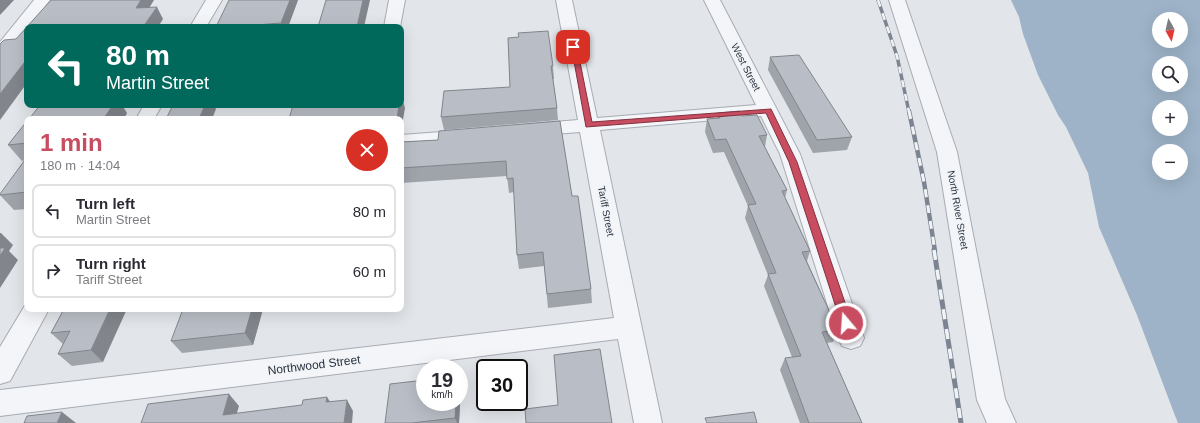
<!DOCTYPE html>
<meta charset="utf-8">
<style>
:root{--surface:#fff;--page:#f7f7f7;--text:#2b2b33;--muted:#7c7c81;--line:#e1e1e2;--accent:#c84d61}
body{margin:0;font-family:Arial,sans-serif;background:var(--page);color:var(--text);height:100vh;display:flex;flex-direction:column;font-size:15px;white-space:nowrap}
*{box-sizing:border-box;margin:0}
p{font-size:13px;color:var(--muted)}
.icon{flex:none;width:22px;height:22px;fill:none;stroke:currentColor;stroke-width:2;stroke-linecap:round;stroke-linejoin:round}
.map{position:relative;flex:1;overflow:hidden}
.details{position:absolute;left:24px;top:116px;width:380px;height:196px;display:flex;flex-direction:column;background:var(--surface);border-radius:8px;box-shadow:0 4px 16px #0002}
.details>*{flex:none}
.guide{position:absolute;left:24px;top:24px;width:380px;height:84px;border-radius:8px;box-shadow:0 4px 16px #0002;background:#00695c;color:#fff;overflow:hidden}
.needle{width:26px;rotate:172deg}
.fabs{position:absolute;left:1152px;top:12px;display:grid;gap:8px}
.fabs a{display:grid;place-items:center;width:36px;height:36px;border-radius:50%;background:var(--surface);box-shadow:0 4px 16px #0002;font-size:20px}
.speed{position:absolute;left:416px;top:359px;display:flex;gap:8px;font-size:20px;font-weight:700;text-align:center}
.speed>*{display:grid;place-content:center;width:52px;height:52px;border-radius:50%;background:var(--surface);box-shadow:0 4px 16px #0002;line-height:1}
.speed small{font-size:10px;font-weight:400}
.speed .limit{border:2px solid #111;border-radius:6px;background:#fff;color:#111}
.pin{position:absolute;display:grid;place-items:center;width:34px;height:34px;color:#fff;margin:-17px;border-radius:8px;box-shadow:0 2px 6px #0006}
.me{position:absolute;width:44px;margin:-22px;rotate:342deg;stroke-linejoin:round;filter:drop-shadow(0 0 3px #0008)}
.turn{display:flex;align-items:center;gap:14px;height:84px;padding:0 16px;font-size:18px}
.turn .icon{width:52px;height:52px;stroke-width:2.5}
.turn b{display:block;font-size:28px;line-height:34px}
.round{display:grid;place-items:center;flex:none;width:42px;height:42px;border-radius:21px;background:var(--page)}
.head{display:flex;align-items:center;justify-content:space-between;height:68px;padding:0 16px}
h1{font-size:24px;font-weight:600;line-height:30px;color:var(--accent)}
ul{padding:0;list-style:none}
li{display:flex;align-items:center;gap:12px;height:54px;margin:0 8px 6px;padding:0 8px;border:2px solid var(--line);border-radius:8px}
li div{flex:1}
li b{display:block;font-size:15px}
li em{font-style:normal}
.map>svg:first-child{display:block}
</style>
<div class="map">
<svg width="1200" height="423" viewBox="0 0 1200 423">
<rect width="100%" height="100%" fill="#e2e5e9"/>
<path fill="#9eb3c8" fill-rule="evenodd" d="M1011,0H1200V423H1178L1174,413L1137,315L1099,227L1088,173L1066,127L1058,115L1038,75L1023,34L1019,17ZM1159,19H1181V41H1159ZM1159,63H1181V85H1159ZM1159,107H1181V129H1159ZM1159,151H1181V173H1159Z"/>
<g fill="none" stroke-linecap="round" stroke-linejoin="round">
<defs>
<path id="street" d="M34,0H50L6,57L0,58V42Z
M206,0H222L206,27H190Z
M389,0H405L400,27H384Z
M556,0H572L597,118L756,105L704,0H720L800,154L864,338L860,346L851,349L842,346L838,338L780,154L761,116L600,130L662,423H634L618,339L0,416V390L614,318L580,132L530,136L523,134L520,130L523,126L530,124L578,120Z
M889,0H905L957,152L1005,399L1016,423H987L977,400L937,152Z
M144,105H162L154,119H136Z
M468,130L475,132L478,136L475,140L401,147V135Z
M27,302V309H49L10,381L0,384V347Z"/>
</defs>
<use href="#street" stroke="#a7acb3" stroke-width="2"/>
<use href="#street" fill="#f4f5f8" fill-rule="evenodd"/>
<defs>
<path id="rail-far2" d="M878,0L897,56L909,112"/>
<path id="rail-far1" d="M909,111L924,182L935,251"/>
<path id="rail" d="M934,250L961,423"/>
</defs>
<use href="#rail-far2" stroke="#7c8492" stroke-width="3.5"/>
<use href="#rail-far1" stroke="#7c8492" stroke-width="4.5"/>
<use href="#rail" stroke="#7c8492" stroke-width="5"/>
<use href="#rail-far2" stroke="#f1f4f7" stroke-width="2.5" stroke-dasharray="7" stroke-linecap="butt"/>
<use href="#rail-far1" stroke="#f1f4f7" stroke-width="3" stroke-dasharray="8" stroke-linecap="butt"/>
<use href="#rail" stroke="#f1f4f7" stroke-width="3.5" stroke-dasharray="10" stroke-linecap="butt"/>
</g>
<path fill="#9fa3aa" d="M298,0L288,27H216Z
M508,38L553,66L554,79H553L557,108L558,120L444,130L441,117L510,87Z
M770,57L852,137L847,150L813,153L768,70Z
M718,113L742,116L767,135L765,147L787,190L785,198L810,251L807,261L838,330L833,342L827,343L862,423H800L780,370L785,358L792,357L764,286L768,275L745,218L748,206L724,152L713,153L705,132L707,119L717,118Z
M27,121V209L14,210L0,195L25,160L22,161L8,145Z
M560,121L572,196L591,289L592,303L548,308L544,266L519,269L517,255L514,192L509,193L507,176L401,183V142L438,140Z
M64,309L103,362L72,366L58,354L63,344L51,333Z
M263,309L253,345L182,353L171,341Z
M461,388L459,423H385Z"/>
<path fill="#82858b" d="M0,0H14L0,15Z
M141,0H154L142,20L136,8Z
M290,0H298L288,27H282L281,23Z
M363,0H370L364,27H357Z
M157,7L163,19L158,27H143Z
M27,59V83L0,120V94Z
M401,94L405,108L401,131V119H397L399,105H401Z
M113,105H122L127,113L124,119H104V118Z
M205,105H214L216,109L212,119H199Z
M0,233H1L13,245L9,251L18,260L0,288Z
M110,309H127L103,362L91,350Z
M252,309H263L253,345L245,333Z
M459,382L461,388L459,423H457L455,418L456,402H459Z
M229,394L239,406L234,423L223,415Z
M327,397L334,408L326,402Z
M347,400L353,411L352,423H344Z
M62,412L76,423H57Z"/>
<path fill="#b9bec6" stroke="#82858b" d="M51,0H141L136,8L157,7L143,27H27V59L0,94V44L4,40L16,39Z
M229,0H290L281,23L244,26L243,27H216Z
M326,0H363L357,27H318Z
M548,31L553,66H551L557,108L441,117L444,91L510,87L508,38L519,37L518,33Z
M799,55L852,137L817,140L770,57Z
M40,105H113L104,118L91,119H29Z
M173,105H205L199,119H166Z
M293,105H399L397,119H289Z
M740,111L742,116L757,115L767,135L759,136L787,190L782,191L810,251L802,252L838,330L822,332L862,423H809L785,358L801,356L768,274L776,273L748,205L756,204L726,139L715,140L707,119L720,118L718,113Z
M27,121V143L8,145Z
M560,121L572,196H578L591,289L547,294L543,252L517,255L513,178L507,179L506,161L401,168V142L438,140L439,131Z
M27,157V192L0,195V194Z
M0,248H5L0,256Z
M64,309H110L91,350L58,354L70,331L51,333Z
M183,309H252L245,333L171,341Z
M600,349L612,423H526L525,409L558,405L554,355Z
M425,380V402H456L455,418L411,423H385L390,384Z
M229,394L223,415L302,405L303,400L327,397L326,402L347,400L344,423H141L148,404Z
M62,412L57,423H24L27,416Z
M754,412L757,423H707L705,418Z"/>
<path fill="#c84d61" stroke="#82323f" d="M571,45L577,47L592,122L771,109L797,162L852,323L850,326H843L841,323L789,162L766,113L586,127Z"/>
<g text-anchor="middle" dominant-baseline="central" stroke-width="3" stroke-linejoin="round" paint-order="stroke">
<g font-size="10" fill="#2a3340" stroke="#f1f4f7">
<text transform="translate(746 67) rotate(63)">West Street</text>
<text transform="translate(958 210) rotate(80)">North River Street</text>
<text transform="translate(606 211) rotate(79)">Tariff Street</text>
</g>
<g font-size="12" fill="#2a3340" stroke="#f1f4f7">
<text transform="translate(314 365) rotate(-7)">Northwood Street</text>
</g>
</g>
</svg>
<div class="fabs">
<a><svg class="needle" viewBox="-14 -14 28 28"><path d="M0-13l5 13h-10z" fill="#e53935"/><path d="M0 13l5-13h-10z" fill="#7c7c81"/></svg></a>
<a><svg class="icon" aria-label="search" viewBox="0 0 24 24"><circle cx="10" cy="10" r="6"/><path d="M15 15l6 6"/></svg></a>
<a>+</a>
<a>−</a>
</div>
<div class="speed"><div>19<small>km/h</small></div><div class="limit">30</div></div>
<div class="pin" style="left:573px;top:47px;background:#d93025"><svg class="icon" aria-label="arrive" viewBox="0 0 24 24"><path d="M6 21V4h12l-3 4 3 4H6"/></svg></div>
<svg class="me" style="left:846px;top:323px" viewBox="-20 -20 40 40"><circle r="17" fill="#c84d61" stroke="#fff" stroke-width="3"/><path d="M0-11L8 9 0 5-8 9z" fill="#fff"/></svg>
<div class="guide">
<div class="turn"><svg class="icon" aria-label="left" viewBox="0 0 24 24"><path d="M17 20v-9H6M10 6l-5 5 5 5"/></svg><div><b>80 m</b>Martin Street</div></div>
</div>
<section class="details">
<div class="head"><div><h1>1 min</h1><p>180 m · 14:04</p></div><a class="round" style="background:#d93025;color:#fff"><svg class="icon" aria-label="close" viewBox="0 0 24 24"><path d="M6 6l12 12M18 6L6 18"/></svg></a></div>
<ul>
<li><svg class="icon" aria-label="left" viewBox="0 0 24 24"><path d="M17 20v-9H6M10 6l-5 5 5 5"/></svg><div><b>Turn left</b><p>Martin Street</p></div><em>80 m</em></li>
<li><svg class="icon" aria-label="right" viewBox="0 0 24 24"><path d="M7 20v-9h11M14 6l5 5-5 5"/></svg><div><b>Turn right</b><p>Tariff Street</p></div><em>60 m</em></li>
</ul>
</section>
</div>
